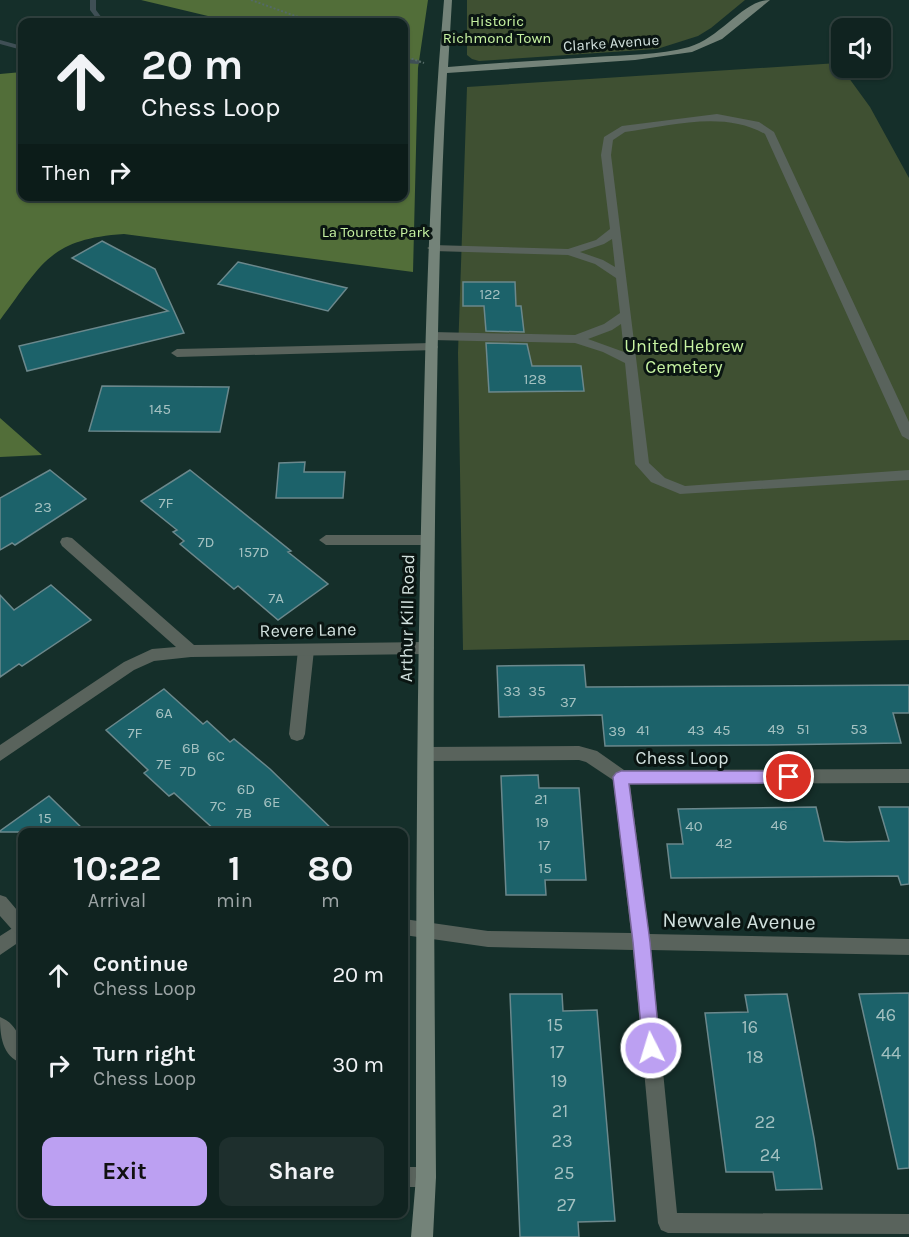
<!DOCTYPE html>
<style>
:root{--surface:#102320;--page:#1e2f2d;--text:#f1f3f6;--muted:#9ca4a5;--line:#30403e;--accent:#bca0f2}
body{margin:0;font-family:Karla,sans-serif;background:var(--page);color:var(--text);height:100vh;display:flex;flex-direction:column;font-size:22px;white-space:nowrap}
*{box-sizing:border-box;margin:0}
p{font-size:20px;color:var(--muted)}
.icon{flex:none;width:33px;height:33px;fill:none;stroke:currentColor;stroke-width:2;stroke-linecap:round;stroke-linejoin:round}
.map{position:relative;flex:1;overflow:hidden}
.drawer{position:absolute;left:18px;top:828px;width:390px;height:390px;display:flex;flex-direction:column;background:var(--surface);border-radius:12px;box-shadow:0 2px 4px #0004,0 0 0 2px var(--line)}
.drawer>*{flex:none}
.top-card{position:absolute;left:18px;top:18px;width:390px;height:183px;border-radius:12px;box-shadow:0 2px 4px #0004,0 0 0 2px var(--line);background:#102320;color:var(--text);overflow:hidden}
.controls{position:absolute;left:831px;top:18px;display:grid;gap:12px}
.controls a{display:grid;place-items:center;width:60px;height:60px;border-radius:12px;background:var(--surface);box-shadow:0 2px 4px #0004,0 0 0 2px var(--line);font-size:30px}
.pin{position:absolute;display:grid;place-items:center;width:51px;height:51px;color:#fff;margin:-26px;border:3px solid #fff;border-radius:50%;box-shadow:0 2px 6px #0007}
.me{position:absolute;width:66px;margin:-33px;rotate:355deg;stroke-linejoin:round;filter:drop-shadow(0 0 4px #0008)}
.turn{display:flex;align-items:center;gap:21px;height:126px;padding:0 24px;font-size:27px}
.turn .icon{width:78px;height:78px;stroke-width:2.5}
.turn b{display:block;font-size:42px;line-height:51px}
.then{display:flex;align-items:center;height:57px;padding:0 24px;background:#0003;gap:12px;font-size:22px}
.eta{display:flex;justify-content:space-evenly;align-items:center;height:102px;text-align:center}
.eta b{font-size:36px;font-weight:700;line-height:42px}
.cta{display:flex;gap:12px;margin-top:auto;padding:12px 24px}
.cta a{flex:1;height:69px;border-radius:12px;background:var(--accent);color:#111;font-size:24px;font-weight:700;line-height:69px;text-align:center}
.cta a+a{background:var(--page);color:var(--text)}
ul{padding:0;list-style:none}
li{display:flex;align-items:center;gap:18px;height:90px;padding:0 24px}
li div{flex:1}
li b{display:block;font-size:22px}
li em{font-style:normal}
.map>svg:first-child{display:block}
</style>
<div class="map">
<svg width="909" height="1237" viewBox="0 0 909 1237">
<rect width="100%" height="100%" fill="#152f2a"/>
<path fill="#3f5032" d="M467,0H745L711,28L698,36L657,49L479,61L472,59L467,55Z
M838,63L870,107L909,178V640L463,650L458,353L467,87Z"/>
<path fill="#526e39" d="M141,0H428L418,68L413,272L124,234C49,239 42,264 0,320V74L22,72V196H404V22H233Z
M0,418L42,455L0,457Z"/>
<g fill="none" stroke-linecap="round" stroke-linejoin="round">
<path fill="#3f4f55" fill-rule="evenodd" d="M90,0H96V10L105,22H99L90,10Z
M0,40L22,46V50L0,44Z
M404,59L418,60L421,62L418,64L404,63Z"/>
</g>
<path fill="#1c626a" stroke="#6b888c" stroke-width="1.5" d="M102,241L155,269L184,333L27,371L19,346L168,311L72,258Z
M238,262L347,288L328,311L218,284Z
M463,282H515L516,306H521L524,332L486,331L484,306H463Z
M486,343L527,344L532,366H581L584,391L489,392Z
M102,386L229,387L220,432L89,431Z
M305,462L304,472H345L343,498H276L279,463Z
M50,470L86,499L15,545L12,543L0,550V498Z
M190,470L291,551L288,552L328,584L278,620L238,586L234,589L180,544L184,541L173,532L177,530L141,501Z
M51,585L91,620L22,666L19,664L0,677V595L14,610Z
M584,665L586,687L909,685V713H893L901,743L767,745L605,746L602,715L499,717L497,666Z
M164,689L203,724L207,721L230,742L234,739L270,769L335,832H217L174,793L169,796L144,773L148,770L106,730Z
M538,775L539,788H579L586,880H545L546,895H506L501,776Z
M49,796L86,832H0V831Z
M816,807L824,841L847,842L889,841L879,807H909V884L901,885L898,876L671,878L667,844H683L678,809Z
M909,993V1168L898,1169L859,994Z
M510,994H562L563,1011L597,1010L615,1221L578,1222L579,1237H520Z
M787,994L814,1138L822,1189L776,1190L773,1172H726L705,1013L748,1012L745,995Z"/>
<g fill="none" stroke-linecap="round" stroke-linejoin="round">
<path stroke="#546a66" stroke-width="2" stroke-dasharray="2 2" stroke-linecap="butt" d="M251,0L312,22
M404,56L424,63"/>
<path fill="#59635c" fill-rule="evenodd" d="M717,114L759,122L774,132L909,422V440L902,436L765,134C723,110 670,126 625,132L613,140L611,155L649,463L665,478L685,486L909,470V480L680,494L651,482L635,464L625,363L603,352L575,343L432,340L426,336L432,332L575,335L604,324L620,313L616,278L595,264L568,255L433,251L427,248L433,245L568,249L596,240L610,229L601,155L604,137L622,126ZM612,239L615,267L603,260L580,252L604,244ZM621,324L624,352L588,339L612,330Z
M432,343L436,344L438,347L436,350L177,357L171,353L177,349Z
M326,535H427L434,540L427,545H326L319,540Z
M306,644L311,646L314,650L305,734L303,739L297,741L291,739L289,734L298,650L301,646Z
M22,922V940L0,955V936Z
M0,1017C20,1025 22,1044 22,1063C2,1057 0,1035 0,1017Z
M404,1167H426L433,1170L436,1177L433,1184L426,1187H404Z"/>
<path fill="#59635c" fill-rule="evenodd" d="M67,537L72,538L194,645L426,642L431,644L434,648L431,652L426,654L191,657L154,661L134,670L0,761V745L124,662L152,649L176,647L62,546L60,542L62,538Z
M579,746L597,751L624,770L909,769V783L630,784L649,934L909,939V955L651,950L677,1213L909,1214V1234L668,1233L661,1230L658,1223L633,950L488,947L404,935V919L488,931L631,933L613,780L586,762L579,760L426,761L420,759L418,754L420,749L426,747Z
M0,895L6,897L22,916V936L16,934L0,916Z"/>
<path fill="#748379" fill-rule="evenodd" d="M444,0H452L448,67C496,63 545,60 594,57C625,55 659,55 689,47C721,38 743,0 770,0L722,39L692,52L635,60L447,73C440,198 438,324 436,450C432,692 434,935 436,1177L433,1237H411L416,1177C416,934 416,692 423,449C426,299 431,149 444,0Z"/>
</g>
<path fill="#bca0f2" stroke="#7a689d" stroke-width="1.5" d="M621,771H789L794,772L797,777L794,781L789,783L629,784L650,942L660,1048L658,1054L651,1056L645,1054L643,1048L633,942L613,777L616,773Z"/>
<g text-anchor="middle" dominant-baseline="central" stroke-width="6" stroke-linejoin="round" paint-order="stroke">
<g font-size="14" fill="#a4c1c1">
<text x="490" y="294">122</text>
</g>
<g font-size="15" fill="#c7f3a2" stroke="#0a1512">
<text x="497" y="21">Historic<tspan x="497" dy="17">Richmond Town</tspan></text>
<text x="376" y="232">La Tourette Park</text>
</g>
<g font-size="15" fill="#d2e1de" stroke="#0a1512">
<text transform="translate(611 43) rotate(-4)">Clarke Avenue</text>
</g>
<g font-size="15" fill="#a4c1c1">
<text x="535" y="379">128</text>
<text x="160" y="409">145</text>
<text x="166" y="503">7F</text>
<text x="43" y="507">23</text>
<text x="206" y="542">7D</text>
<text x="254" y="552">157D</text>
<text x="276" y="598">7A</text>
<text x="512" y="691">33</text>
<text x="537" y="691">35</text>
<text x="568" y="702">37</text>
<text x="164" y="713">6A</text>
<text x="776" y="729">49</text>
<text x="803" y="729">51</text>
<text x="859" y="729">53</text>
<text x="643" y="730">41</text>
<text x="696" y="730">43</text>
<text x="722" y="730">45</text>
<text x="617" y="731">39</text>
<text x="135" y="733">7F</text>
<text x="191" y="748">6B</text>
<text x="216" y="756">6C</text>
<text x="164" y="764">7E</text>
<text x="188" y="771">7D</text>
<text x="246" y="789">6D</text>
<text x="541" y="799">21</text>
<text x="272" y="802">6E</text>
<text x="218" y="806">7C</text>
<text x="244" y="813">7B</text>
<text x="45" y="818">15</text>
<text x="542" y="822">19</text>
<text x="779" y="825">46</text>
<text x="694" y="826">40</text>
<text x="724" y="843">42</text>
<text x="544" y="845">17</text>
<text x="545" y="868">15</text>
</g>
<g font-size="18" fill="#c7f3a2" stroke="#0a1512">
<text x="684" y="346">United Hebrew<tspan x="684" dy="21">Cemetery</tspan></text>
</g>
<g font-size="18" fill="#d2e1de" stroke="#0a1512">
<text transform="translate(407 618) rotate(-89)">Arthur Kill Road</text>
<text transform="translate(308 630) rotate(-1)">Revere Lane</text>
<text x="682" y="758">Chess Loop</text>
</g>
<g font-size="18" fill="#a4c1c1">
<text x="886" y="1015">46</text>
<text x="555" y="1025">15</text>
<text x="750" y="1027">16</text>
<text x="557" y="1052">17</text>
<text x="891" y="1053">44</text>
<text x="755" y="1057">18</text>
<text x="559" y="1081">19</text>
<text x="560" y="1111">21</text>
<text x="765" y="1122">22</text>
<text x="562" y="1141">23</text>
<text x="770" y="1155">24</text>
<text x="564" y="1173">25</text>
<text x="566" y="1205">27</text>
</g>
<g font-size="21" fill="#d2e1de" stroke="#0a1512">
<text transform="translate(739 921) rotate(1)">Newvale Avenue</text>
</g>
</g>
</svg>
<div class="controls">
<a><svg class="icon" aria-label="sound" viewBox="0 0 24 24"><path d="M4 9h4l5-4v14l-5-4H4zM17 9q2 3 0 6"/></svg></a>
</div>
<div class="pin" style="left:789px;top:777px;background:#d93025"><svg class="icon" aria-label="arrive" viewBox="0 0 24 24"><path d="M6 21V4h12l-3 4 3 4H6"/></svg></div>
<svg class="me" style="left:651px;top:1048px" viewBox="-20 -20 40 40"><circle r="17" fill="#bca0f2" stroke="#fff" stroke-width="3"/><path d="M0-11L8 9 0 5-8 9z" fill="#fff"/></svg>
<div class="top-card">
<div class="turn"><svg class="icon" aria-label="ahead" viewBox="0 0 24 24"><path d="M12 20V5M6 11l6-6 6 6"/></svg><div><b>20 m</b>Chess Loop</div></div>
<div class="then">Then<svg class="icon" aria-label="right" viewBox="0 0 24 24"><path d="M7 20v-9h11M14 6l5 5-5 5"/></svg></div>
</div>
<section class="drawer">
<div class="eta">
<div><b>10:22</b><p>Arrival</p></div>
<div><b>1</b><p>min</p></div>
<div><b>80</b><p>m</p></div>
</div>
<ul>
<li><svg class="icon" aria-label="ahead" viewBox="0 0 24 24"><path d="M12 20V5M6 11l6-6 6 6"/></svg><div><b>Continue</b><p>Chess Loop</p></div><em>20 m</em></li>
<li><svg class="icon" aria-label="right" viewBox="0 0 24 24"><path d="M7 20v-9h11M14 6l5 5-5 5"/></svg><div><b>Turn right</b><p>Chess Loop</p></div><em>30 m</em></li>
</ul>
<div class="cta"><a>Exit</a><a>Share</a></div>
</section>
</div>
